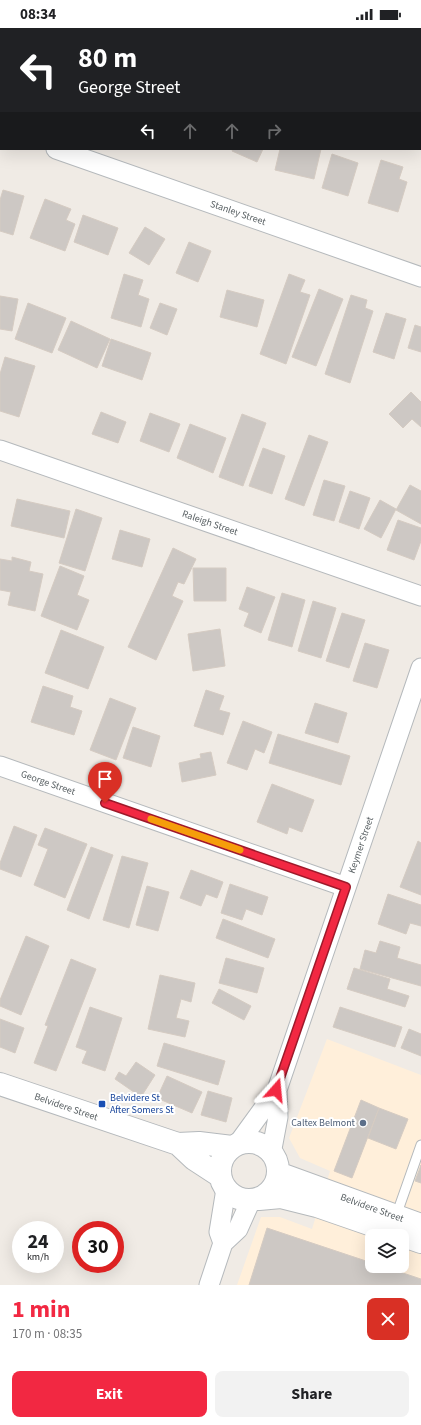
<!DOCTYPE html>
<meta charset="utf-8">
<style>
:root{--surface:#fff;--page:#f2f2f2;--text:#202124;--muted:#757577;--accent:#f22842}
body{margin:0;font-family:"Source Sans 3",sans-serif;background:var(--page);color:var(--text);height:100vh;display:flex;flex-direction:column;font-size:15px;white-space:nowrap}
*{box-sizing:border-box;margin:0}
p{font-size:13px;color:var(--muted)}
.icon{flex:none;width:22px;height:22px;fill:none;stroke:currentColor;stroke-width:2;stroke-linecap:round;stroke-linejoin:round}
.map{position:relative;height:1257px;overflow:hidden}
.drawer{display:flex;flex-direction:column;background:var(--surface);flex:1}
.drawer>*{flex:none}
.top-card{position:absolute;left:0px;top:0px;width:421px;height:122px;box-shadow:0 4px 16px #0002;background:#202124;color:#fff;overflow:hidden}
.buttons{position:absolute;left:365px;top:1201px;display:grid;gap:8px}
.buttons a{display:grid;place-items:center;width:44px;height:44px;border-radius:8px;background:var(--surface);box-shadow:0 4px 16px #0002;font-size:20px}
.speed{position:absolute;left:12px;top:1193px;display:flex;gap:8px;font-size:20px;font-weight:700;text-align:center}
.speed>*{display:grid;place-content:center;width:52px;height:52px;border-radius:50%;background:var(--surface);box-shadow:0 4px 16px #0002;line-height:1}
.speed small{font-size:10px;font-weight:400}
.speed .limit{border:6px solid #d22;background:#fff;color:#111}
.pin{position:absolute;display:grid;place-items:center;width:34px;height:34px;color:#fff;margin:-41px -17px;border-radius:50% 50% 50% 0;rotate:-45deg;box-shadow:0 0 4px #0007}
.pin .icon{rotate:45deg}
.me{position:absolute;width:44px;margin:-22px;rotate:18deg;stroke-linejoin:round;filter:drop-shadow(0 0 3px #0008)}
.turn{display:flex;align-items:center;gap:14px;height:84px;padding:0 12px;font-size:18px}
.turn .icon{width:52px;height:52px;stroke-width:2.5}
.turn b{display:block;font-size:28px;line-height:34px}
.lanes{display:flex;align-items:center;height:38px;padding:0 12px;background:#0003;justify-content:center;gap:20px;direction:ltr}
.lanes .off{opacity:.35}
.round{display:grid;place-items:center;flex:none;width:42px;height:42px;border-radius:8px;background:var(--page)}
.head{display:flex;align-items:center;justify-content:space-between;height:68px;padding:0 12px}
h1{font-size:24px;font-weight:700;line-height:30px;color:var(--accent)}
.cta{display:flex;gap:8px;margin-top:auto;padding:8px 12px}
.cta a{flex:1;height:46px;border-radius:8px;background:var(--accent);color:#fff;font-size:16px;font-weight:700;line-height:46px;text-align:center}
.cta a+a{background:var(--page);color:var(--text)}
.status{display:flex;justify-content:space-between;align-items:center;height:28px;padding:0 20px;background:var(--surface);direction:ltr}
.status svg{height:11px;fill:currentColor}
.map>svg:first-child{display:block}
</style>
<div class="status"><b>08:34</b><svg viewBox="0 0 49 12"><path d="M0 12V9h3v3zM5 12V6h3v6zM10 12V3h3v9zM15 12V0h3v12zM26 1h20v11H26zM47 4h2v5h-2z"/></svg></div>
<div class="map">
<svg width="421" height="1257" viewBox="0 0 421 1257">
<rect width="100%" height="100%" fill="#f0ebe5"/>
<path fill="#ffefda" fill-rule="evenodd" d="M327,1011L421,1047V1257H237L261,1189H280L312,1201L330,1143L300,1130L289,1110ZM372,1208H402V1238H372Z"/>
<path fill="#cdc8c4" stroke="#d5cbc2" d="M0,0H10L1,1V49Z
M233,121H263L257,134L232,123Z
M280,121H321L314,151L275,142Z
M332,126L358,135L348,168L322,160Z
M381,132L403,139L399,151L407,154L398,184L368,175Z
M3,162L24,168L13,207L0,203V172Z
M45,171L71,181L66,192L75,196L65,223L30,210Z
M83,187L118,200L108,227L74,214Z
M145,199L165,211L149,237L129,225Z
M189,214L211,223L198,254L176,245Z
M124,246L143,252L138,267L149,271L141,299L111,290Z
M289,246L305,252L300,264L310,267L286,336L260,326Z
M319,261L343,271L316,338L292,329Z
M227,262L264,272L257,299L220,289Z
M351,267L367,272L365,280L373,283L350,355L325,346Z
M0,268L18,271L12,303L0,301Z
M28,275L66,290L52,325L15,311Z
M160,275L177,281L167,307L150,300Z
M386,285L406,291L394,331L373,324Z
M71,293L110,311L97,340L58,322Z
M415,297L421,299V324L408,320Z
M111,311L151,325L142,352L102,338Z
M5,329L35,338L19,389L0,383V346Z
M411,364L421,374V399L412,391L403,400L389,386Z
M101,384L126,394L118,415L92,406Z
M150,385L180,396L169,424L140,413Z
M242,386L266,395L243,458L219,449Z
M190,396L226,410L213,445L177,430Z
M309,407L328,414L304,478L285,471Z
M263,420L285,428L272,466L249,458Z
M324,452L345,458L334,493L313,487Z
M410,457L421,463V496L396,482Z
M350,463L370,470L359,501L339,494Z
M17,471L70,483L64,510L11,498Z
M380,472L396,481L381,510L364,501Z
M76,481L102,490L85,543L59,535Z
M398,492L421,500V513L414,532L387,522Z
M120,502L150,511L142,539L112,531Z
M173,520L196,531L184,556L178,554L172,568L183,573L156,632L128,619Z
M12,529L31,534L29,543L43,546L35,583L8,577L11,564L0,562V531L12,533Z
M60,538L84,548L77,567L89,572L77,602L41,588Z
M193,540H226V573H194Z
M247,559L275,569L261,605L244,598L249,585L239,581Z
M282,565L305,572L292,619L268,612Z
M313,573L336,580L321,630L298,623Z
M342,585L365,592L349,640L326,633Z
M220,601L225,638L193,643L188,606Z
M61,602L104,619L88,661L45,645Z
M365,615L389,622L377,660L353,653Z
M43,658L73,668L70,679L82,683L74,707L31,694Z
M206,662L224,668L219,682L230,685L223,707L194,698Z
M110,670L136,680L116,732L90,722Z
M315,675L347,685L338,715L305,705Z
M243,693L272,704L264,725L255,721L247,742L227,735Z
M133,699L160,708L151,739L123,730Z
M278,706L350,728L341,757L269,735Z
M211,724L216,747L182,754L179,735L201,730L200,726Z
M272,756L314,772L302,804L289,799L287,806L257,794Z
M14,798L37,807L21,849L0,841V835Z
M45,800L87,816L65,870L34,857L48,821L38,817Z
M418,813L421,815V867L400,859Z
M91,819L113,827L89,891L67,882Z
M122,828L148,835L129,900L103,892Z
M191,842L223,854L217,870L206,866L201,878L180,870Z
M230,856L268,869L262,887L246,881L242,892L221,885Z
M147,858L169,864L158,903L136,897Z
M388,866L421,877V898L410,895L406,906L378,896Z
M223,891L275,911L268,930L216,910Z
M26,908L49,918L21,987L0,978V972Z
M380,913L400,919L397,930L421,937V958L360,941L365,922L376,925Z
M226,930L264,940L257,965L219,955Z
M71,931L96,941L56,1043L34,1035L48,998L45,997Z
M354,940L390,951L387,961L409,968L405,979L347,961Z
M160,947L195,955L191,974L181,971L176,990L189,993L185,1009L148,1001Z
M219,961L251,978L244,992L212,975Z
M90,979L122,990L105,1043L82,1035L87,1023L76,1019Z
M340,979L402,999L395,1019L333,999Z
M0,991L24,1000L15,1025L0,1019Z
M409,1001L421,1006V1028L401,1020Z
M164,1015L225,1033L218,1057L157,1038Z
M136,1034L155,1047L141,1069L115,1051L119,1044L126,1048Z
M167,1048L202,1064L192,1085L157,1070Z
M208,1063L232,1070L226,1094L201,1087Z
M361,1072L379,1080L352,1150L334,1143Z
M379,1080L408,1091L396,1121L368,1110Z
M421,1137V1155L415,1153Z
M267,1200L372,1235V1238H382L421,1251V1257H249Z"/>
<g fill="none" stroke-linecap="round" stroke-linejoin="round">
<defs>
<path id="service" d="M396,1188L421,1117"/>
<path id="minor" d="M0,102H1
M56,121L421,249
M0,422L421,568
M0,738L346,859
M237,1117L277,1062L421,640
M271,1126L278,1089L277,1062
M223,1215L219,1204L226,1161
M209,1257L223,1215L238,1201L251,1172"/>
<path id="tertiary" d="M0,1056L178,1116L194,1131L220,1148
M220 1143a29 29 0 1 1 58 0a29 29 0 1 1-58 0Z
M178,1116L199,1115L232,1119
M278,1145L421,1197
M259,1171L281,1169L317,1178L421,1214"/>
</defs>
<use href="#service" stroke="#b5b9bc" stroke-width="11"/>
<use href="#minor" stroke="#b5b9bc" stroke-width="21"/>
<use href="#tertiary" stroke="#b5b9bc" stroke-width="24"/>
<use href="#service" stroke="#fff" stroke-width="9"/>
<use href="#minor" stroke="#fff" stroke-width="19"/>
<use href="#tertiary" stroke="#fff" stroke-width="22"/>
</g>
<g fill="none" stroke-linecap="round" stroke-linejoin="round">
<defs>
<path id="route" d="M105,775L346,859L276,1062"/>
</defs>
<use href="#route" stroke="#9d1a2b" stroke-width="10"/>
<use href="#route" stroke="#f22842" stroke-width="7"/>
<path stroke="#f59e0b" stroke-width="7" d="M151,791L240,822"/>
</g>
<rect fill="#1a4fb4" stroke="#fff" stroke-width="1.5" x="98" y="1072" width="8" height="8" rx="2"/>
<circle fill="#5c6f8a" stroke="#fff" stroke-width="1.5" cx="363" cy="1095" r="4"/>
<g text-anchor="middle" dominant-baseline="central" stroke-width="4" stroke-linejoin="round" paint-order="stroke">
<g font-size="10" fill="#5c6366" stroke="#fff">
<text transform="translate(238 185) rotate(19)">Stanley Street</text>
<text transform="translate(210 495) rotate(19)">Raleigh Street</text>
<text transform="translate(48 755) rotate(19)">George Street</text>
<text transform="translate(361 817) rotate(-71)">Keymer Street</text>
<text transform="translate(66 1079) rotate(19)">Belvidere Street</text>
<text transform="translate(372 1180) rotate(20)">Belvidere Street</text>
</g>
<g font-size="10" fill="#164399" stroke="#fff" text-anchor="start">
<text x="110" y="1070">Belvidere St<tspan x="110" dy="12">After Somers St</tspan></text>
</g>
<g font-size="10" fill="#4e5e75" stroke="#fff" text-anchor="end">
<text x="355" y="1095">Caltex Belmont</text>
</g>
</g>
</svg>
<div class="buttons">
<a><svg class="icon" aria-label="layers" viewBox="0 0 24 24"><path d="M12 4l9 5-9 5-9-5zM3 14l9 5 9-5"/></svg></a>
</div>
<div class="speed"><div>24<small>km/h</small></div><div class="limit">30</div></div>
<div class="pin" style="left:105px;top:775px;background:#d93025"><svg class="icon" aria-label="arrive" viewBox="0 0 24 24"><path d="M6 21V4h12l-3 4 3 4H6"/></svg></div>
<svg class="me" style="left:276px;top:1062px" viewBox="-20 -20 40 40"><path d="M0-17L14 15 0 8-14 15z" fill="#f22842" stroke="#fff" stroke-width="4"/></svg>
<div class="top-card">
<div class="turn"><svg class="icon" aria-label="left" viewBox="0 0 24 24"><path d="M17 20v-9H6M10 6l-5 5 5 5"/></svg><div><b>80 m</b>George Street</div></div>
<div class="lanes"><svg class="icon" aria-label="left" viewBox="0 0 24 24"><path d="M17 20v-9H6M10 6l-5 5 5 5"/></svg><svg class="icon off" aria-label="ahead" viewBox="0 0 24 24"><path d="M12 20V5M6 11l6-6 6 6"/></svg><svg class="icon off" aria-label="ahead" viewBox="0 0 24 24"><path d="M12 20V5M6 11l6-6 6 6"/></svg><svg class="icon off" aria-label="right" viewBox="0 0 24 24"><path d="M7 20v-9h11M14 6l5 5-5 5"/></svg></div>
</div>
</div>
<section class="drawer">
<div class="head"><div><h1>1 min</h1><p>170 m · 08:35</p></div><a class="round" style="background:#d93025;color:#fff"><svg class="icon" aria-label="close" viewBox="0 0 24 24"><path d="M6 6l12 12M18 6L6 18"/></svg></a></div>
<div class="cta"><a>Exit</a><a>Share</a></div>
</section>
